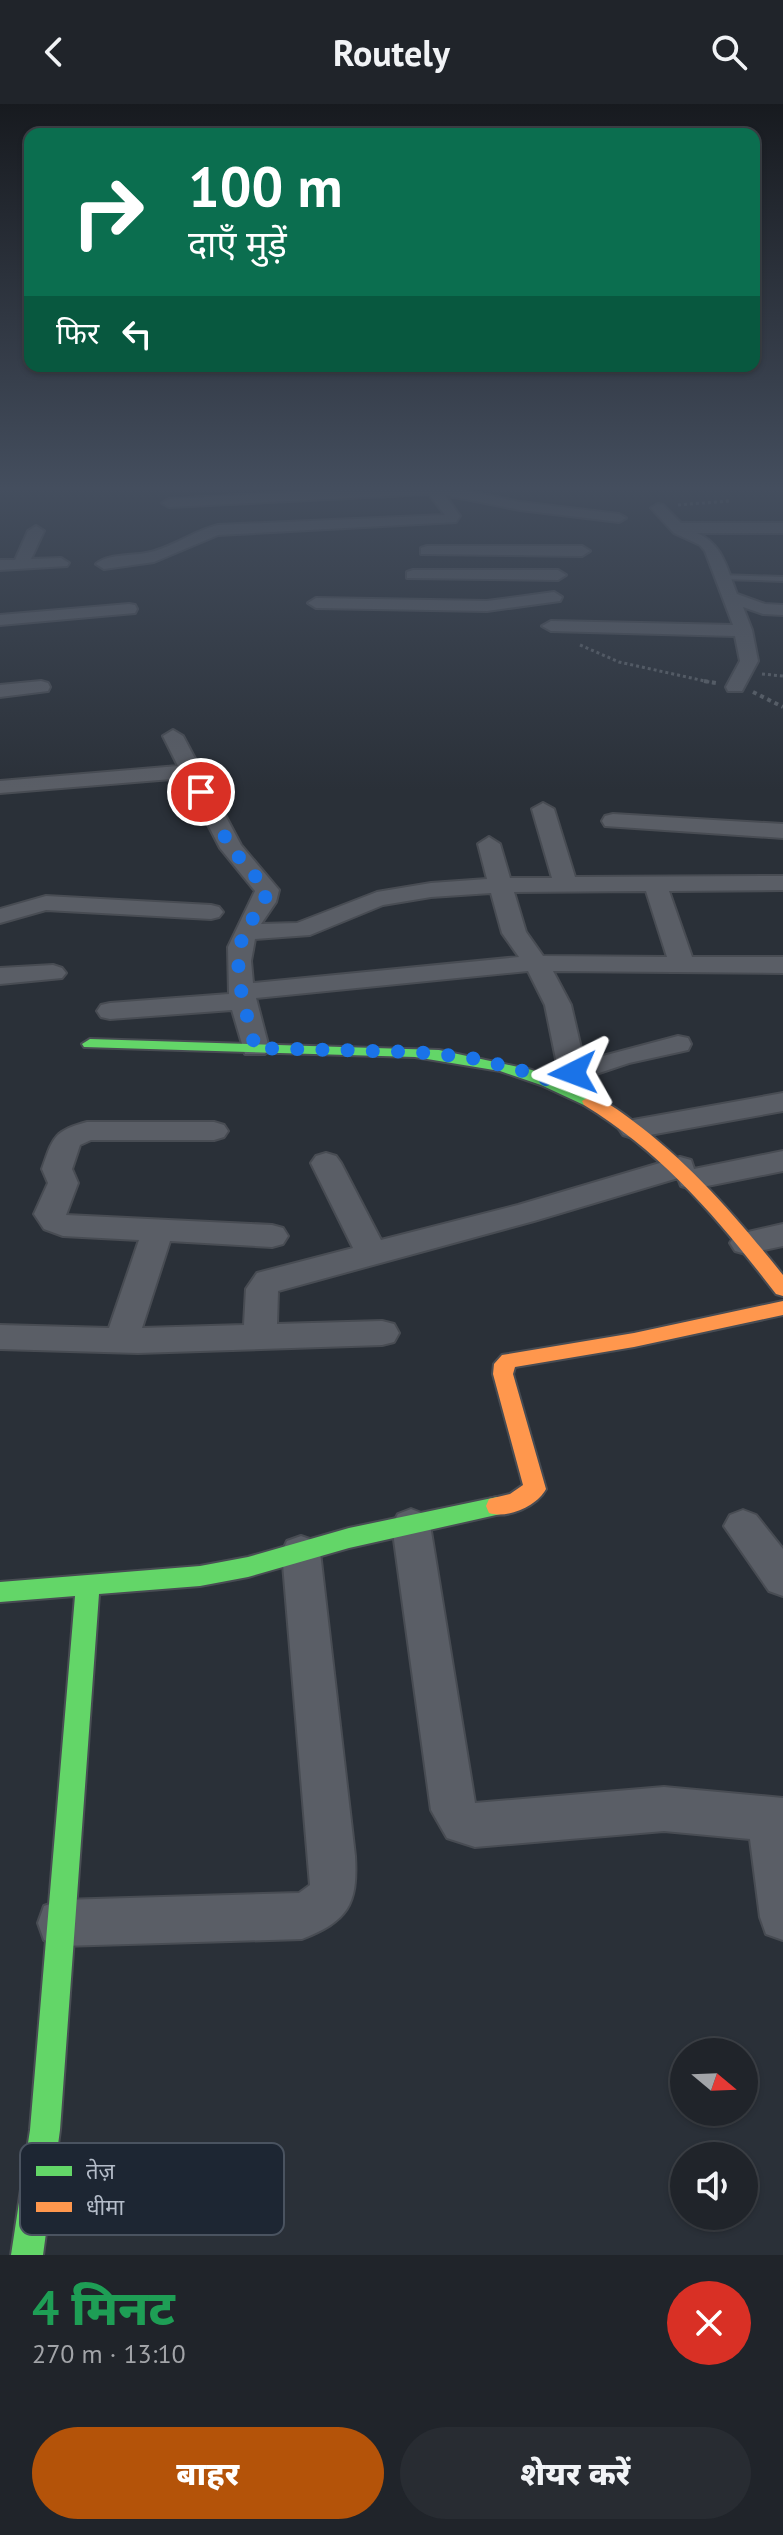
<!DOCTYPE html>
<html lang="hi">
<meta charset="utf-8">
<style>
:root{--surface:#20242a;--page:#282c32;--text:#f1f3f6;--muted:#a2a4a8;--line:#3d4147;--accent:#b45309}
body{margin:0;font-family:"PT Sans","Noto Sans Devanagari",sans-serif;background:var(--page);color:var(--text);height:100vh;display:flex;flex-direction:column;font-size:30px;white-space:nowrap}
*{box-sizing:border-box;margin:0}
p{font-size:26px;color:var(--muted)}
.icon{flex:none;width:44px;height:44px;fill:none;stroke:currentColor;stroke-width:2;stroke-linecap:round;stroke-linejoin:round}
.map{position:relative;height:2151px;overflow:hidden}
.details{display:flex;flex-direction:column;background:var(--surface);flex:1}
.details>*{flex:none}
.top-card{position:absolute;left:24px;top:24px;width:736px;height:244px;border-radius:16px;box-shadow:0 2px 6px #0004,0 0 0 2px var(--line);background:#0b6e4f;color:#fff;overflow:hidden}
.needle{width:52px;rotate:109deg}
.tools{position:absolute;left:670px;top:1934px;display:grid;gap:16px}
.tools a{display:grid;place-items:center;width:88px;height:88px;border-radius:50%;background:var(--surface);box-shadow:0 2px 6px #0004,0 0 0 2px var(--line);font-size:40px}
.pin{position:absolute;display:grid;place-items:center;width:68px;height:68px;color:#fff;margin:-34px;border:4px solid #fff;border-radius:50%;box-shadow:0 2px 8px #0007}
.me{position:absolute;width:88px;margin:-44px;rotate:267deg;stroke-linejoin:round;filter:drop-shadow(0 0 6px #0008)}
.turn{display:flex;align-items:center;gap:28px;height:168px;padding:0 32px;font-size:36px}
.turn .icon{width:104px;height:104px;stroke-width:2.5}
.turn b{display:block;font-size:56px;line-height:68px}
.then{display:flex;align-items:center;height:76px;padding:0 32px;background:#0003;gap:16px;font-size:30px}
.round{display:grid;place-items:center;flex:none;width:84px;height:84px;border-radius:42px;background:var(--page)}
.headline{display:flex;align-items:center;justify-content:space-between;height:136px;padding:0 32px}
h1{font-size:48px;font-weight:800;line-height:60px;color:#1e9e55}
.cta{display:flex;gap:16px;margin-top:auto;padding:16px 32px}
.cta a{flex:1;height:92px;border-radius:48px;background:var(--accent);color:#fff;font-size:32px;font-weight:800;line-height:92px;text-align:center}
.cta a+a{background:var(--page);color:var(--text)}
header{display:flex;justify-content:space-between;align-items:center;height:104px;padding:0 32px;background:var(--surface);font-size:36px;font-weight:800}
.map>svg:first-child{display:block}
</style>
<header><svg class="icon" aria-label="back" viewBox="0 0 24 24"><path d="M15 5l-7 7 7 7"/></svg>Routely<svg class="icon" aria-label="search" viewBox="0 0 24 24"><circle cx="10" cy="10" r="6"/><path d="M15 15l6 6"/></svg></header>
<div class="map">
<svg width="783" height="2151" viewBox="0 0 783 2151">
<rect width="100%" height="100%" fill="#2a3038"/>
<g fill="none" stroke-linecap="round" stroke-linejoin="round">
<defs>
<path id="lane" d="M720,471L783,473V477L723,475H720Z"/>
<path id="street" d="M355,385H458L520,398L619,410L626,414L619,418L520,406L445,391L460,412L456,418L218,431L154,458L104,465L96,460C107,450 131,452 146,449C170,445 193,427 218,421L445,411L429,390L169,403L162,399L169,395Z
M658,400L663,401L681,419H783V429H697C723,440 727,465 737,490L765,500L783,501V511L763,510L743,503L752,526L758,557L742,587H728L726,583L740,557L735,532L551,527L542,522L551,517L733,521L705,447L700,441L674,429L651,404Z
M36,422L44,427L31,455L61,454L69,459L67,462L0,466V456H15L28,427Z
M427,442H582L590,447L582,452L421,450V444Z
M413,466H558L566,471L558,476L407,474V468Z
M554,488L562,493L560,497L487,507L316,504L308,499L316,494L487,497Z
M129,500L135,501L137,505L135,509L0,521V511Z
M41,577L48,579L50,583L48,587L0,593V581Z
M173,626L183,632L241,741L279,786L276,798L261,820L297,819L377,788L431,779L487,775L478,740L489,733L500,740L510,774H552L532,705L543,699L554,705L575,773L783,772V786L669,787L692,853H783V869L553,867L571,901L584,957L678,932L688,934L691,940L688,946L629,959L557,983L547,981L543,975L547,969L558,965L545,901L528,867L256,894L269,944L265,950H245L232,906L110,915L101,913L97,907L101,901L110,899L229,890L228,843L255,787L220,744L184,674L0,689V677L178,662L163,632ZM646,787L667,853L543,852L526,828L514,788ZM491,789L502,829L519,853L253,879L251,857L255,835L310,831L383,801L431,793Z
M613,710L783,720V734L605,722L602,717L605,712Z
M46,792L211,801L219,803L223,808L219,813L211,815L46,806L0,819V805Z
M53,861L62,864L66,869L62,874L0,880V864Z
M783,989V1007L633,1034L623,1031L619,1025L623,1019L633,1016Z
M87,1018H214L224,1021L228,1027L224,1033L214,1036H91L80,1041L72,1065L78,1079L66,1111L272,1121L283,1124L288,1132L283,1140L272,1143L170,1137L142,1224L244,1221L246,1185L257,1169L353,1144L311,1059L316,1052L326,1049L336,1052L341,1059L381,1136L518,1101L680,1053L691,1056L694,1065L783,1047V1067L692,1085L681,1082L678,1074L534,1117L278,1187L277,1220L382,1217L394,1220L399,1229L394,1238L382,1241L138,1249L0,1245V1221L109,1224L139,1136L63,1132L44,1125L34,1110L48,1079L42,1065C53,1034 53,1027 87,1018Z
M783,1120V1142L746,1150L735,1147L730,1139L735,1131Z
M411,1405L424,1410L430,1421L475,1699L664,1683L783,1694V1836L766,1830L760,1813L750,1735L664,1727L475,1743L447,1734L431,1706L392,1421L398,1410Z
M743,1406L756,1411L783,1445V1492L769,1487L724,1422L730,1411Z
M301,1432L315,1437L320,1448L355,1752C358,1802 347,1817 302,1835L61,1842L44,1836L38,1819L44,1802L61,1796L299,1789L310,1781L282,1448L287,1437Z"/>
<path id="fast" d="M90,935L439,946L532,966L574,983L598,997L596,1001H584L541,981L500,967L415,953L84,943L82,940Z
M497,1393L505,1395L508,1402L505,1409L349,1444L248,1473L200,1482L99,1490L60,2026L43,2151H11L30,2026L75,1492L0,1498V1478L200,1462L248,1453L349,1424Z"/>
<path id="slow" d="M590,992C605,996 620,1007 633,1017C691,1060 738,1115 783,1171V1192L776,1190C720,1117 663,1049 584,1001L582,997Z
M783,1197V1211L634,1243L515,1263L513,1270L546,1385C537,1402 508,1415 489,1409L486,1402L489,1395L510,1390L523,1381L493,1270L494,1260L502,1251L634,1229Z"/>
</defs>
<use href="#lane" stroke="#484c53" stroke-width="4"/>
<use href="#street" stroke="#484c53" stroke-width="4"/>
<use href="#fast" stroke="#484c53" stroke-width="4"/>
<use href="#slow" stroke="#484c53" stroke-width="4"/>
<path stroke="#5d636a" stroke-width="3" stroke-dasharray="3 3" stroke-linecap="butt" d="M678,401L729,397
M580,541L619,558L714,579
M762,570L783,572"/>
<path stroke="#5d636a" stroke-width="4" stroke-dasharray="4 4" stroke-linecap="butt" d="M704,577L716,579
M753,588L783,603"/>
<use href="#lane" fill="#5a5e66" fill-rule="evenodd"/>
<use href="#street" fill="#5a5e66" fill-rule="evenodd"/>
<use href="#fast" fill="#63d668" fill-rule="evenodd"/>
<use href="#slow" fill="#ff974d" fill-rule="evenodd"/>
</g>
<linearGradient id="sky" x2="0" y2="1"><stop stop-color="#171a1f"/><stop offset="0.56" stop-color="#444e5e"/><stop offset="1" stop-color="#444e5e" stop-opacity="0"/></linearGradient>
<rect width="783" height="686" fill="url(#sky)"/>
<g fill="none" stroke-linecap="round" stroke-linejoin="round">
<path stroke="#1a73e8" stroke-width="14" stroke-dasharray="0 25.2" d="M201,688L231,744L267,786C265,802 250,815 244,830C229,864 248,910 255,944L415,948L467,953L517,965L551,977L573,969"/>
</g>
<rect x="20" y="2039" width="264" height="92" rx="12" fill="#1d2633" stroke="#4a5360" stroke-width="2"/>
<rect x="36" y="2062" width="36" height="10" fill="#63d668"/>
<rect x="36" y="2098" width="36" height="10" fill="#ff974d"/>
<g font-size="22" fill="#b4bcc9">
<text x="86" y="2075">तेज़</text>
<text x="86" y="2111">धीमा</text>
</g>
</svg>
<div class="tools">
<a><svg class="needle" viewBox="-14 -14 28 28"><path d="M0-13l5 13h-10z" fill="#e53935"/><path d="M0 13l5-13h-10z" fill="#a2a4a8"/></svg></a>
<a><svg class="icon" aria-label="sound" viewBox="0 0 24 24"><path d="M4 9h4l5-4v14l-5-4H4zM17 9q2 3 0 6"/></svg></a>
</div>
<div class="pin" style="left:201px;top:688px;background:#d93025"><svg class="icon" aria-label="arrive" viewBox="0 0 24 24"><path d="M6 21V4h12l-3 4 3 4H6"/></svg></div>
<svg class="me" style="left:573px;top:969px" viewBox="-20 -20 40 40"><path d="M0-17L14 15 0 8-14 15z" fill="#1a73e8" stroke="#fff" stroke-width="4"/></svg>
<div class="top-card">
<div class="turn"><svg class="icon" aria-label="right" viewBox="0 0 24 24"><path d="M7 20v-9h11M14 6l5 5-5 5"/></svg><div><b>100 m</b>दाएँ मुड़ें</div></div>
<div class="then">फिर<svg class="icon" aria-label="left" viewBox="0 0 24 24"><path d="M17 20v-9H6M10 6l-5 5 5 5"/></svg></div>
</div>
</div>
<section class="details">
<div class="headline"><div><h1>4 मिनट</h1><p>270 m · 13:10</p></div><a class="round" style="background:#d93025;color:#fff"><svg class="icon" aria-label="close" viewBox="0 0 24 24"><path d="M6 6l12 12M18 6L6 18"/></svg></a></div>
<div class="cta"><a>बाहर</a><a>शेयर करें</a></div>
</section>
